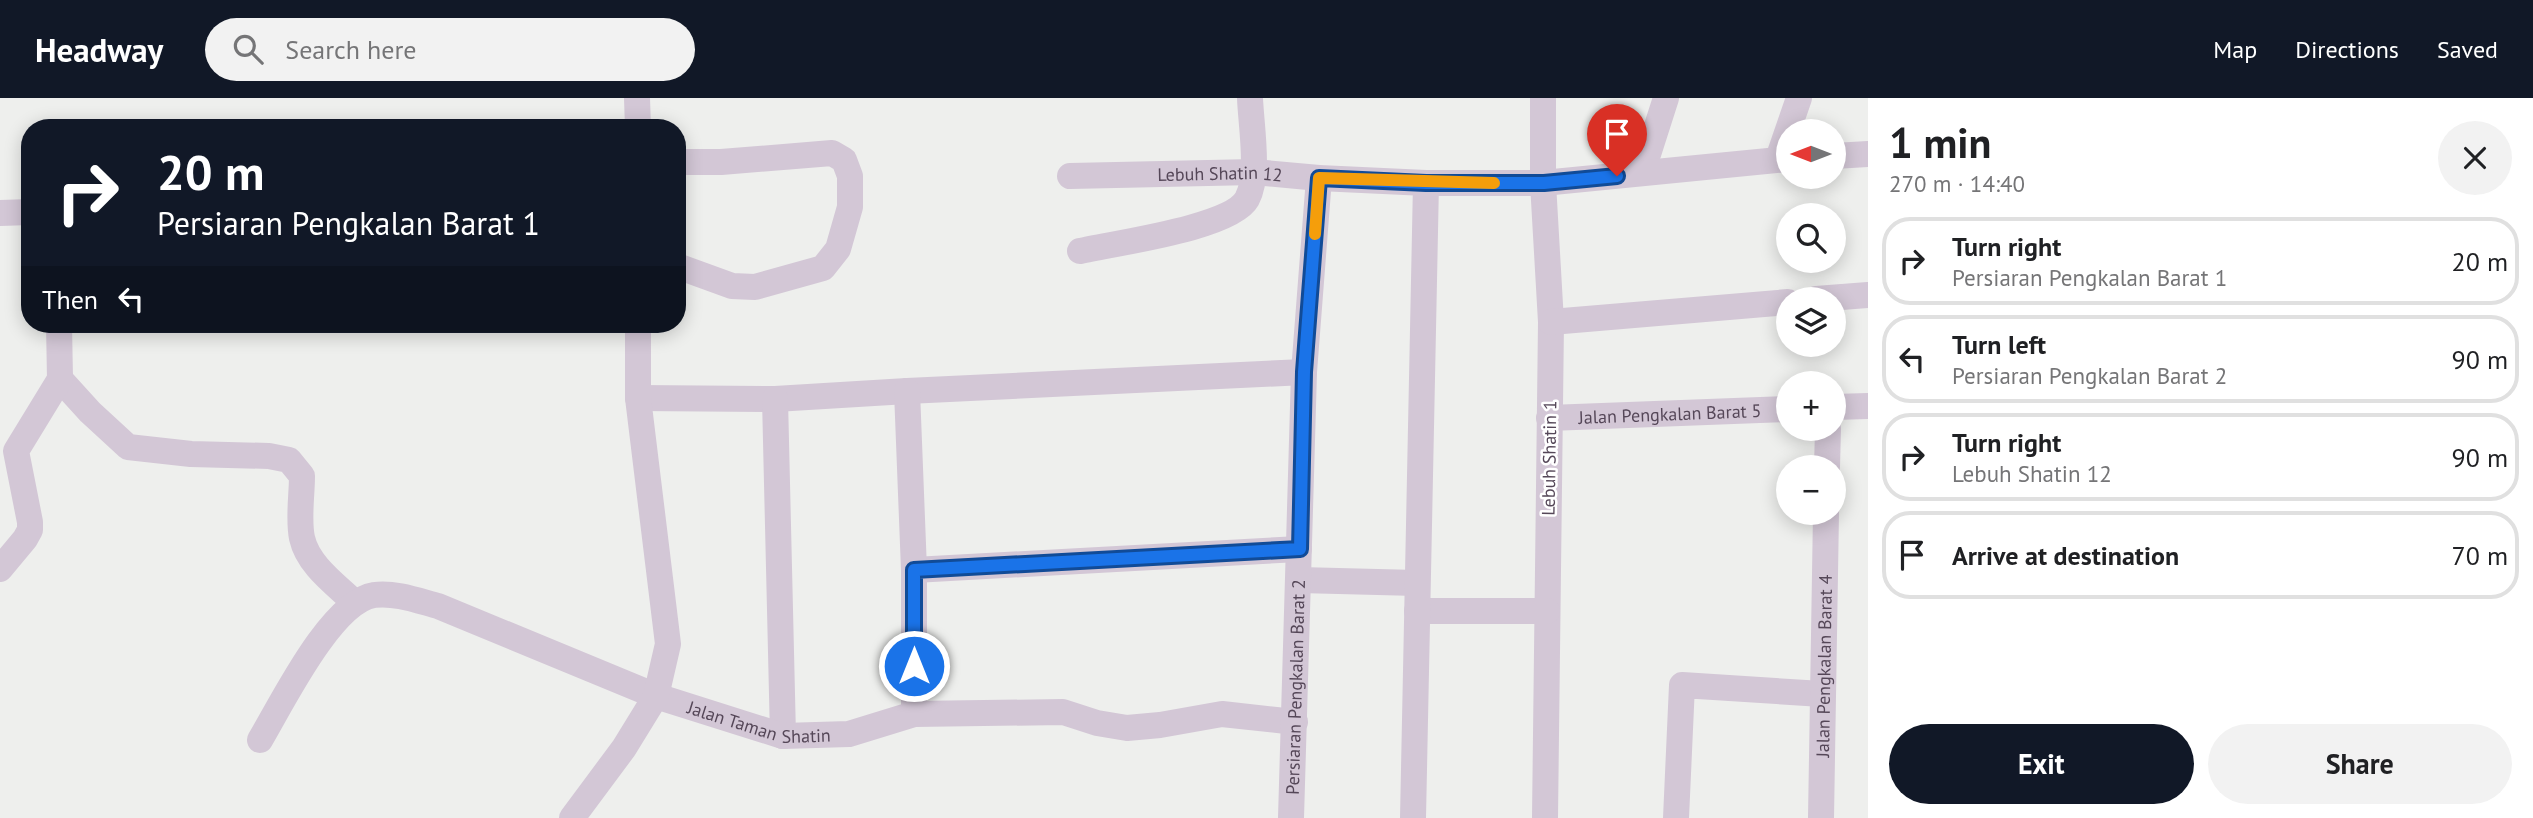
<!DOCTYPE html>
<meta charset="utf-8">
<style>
:root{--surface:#fff;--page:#f2f2f2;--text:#202124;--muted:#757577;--line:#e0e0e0;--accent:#111827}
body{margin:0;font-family:"PT Sans",sans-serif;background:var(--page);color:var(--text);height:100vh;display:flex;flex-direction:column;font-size:26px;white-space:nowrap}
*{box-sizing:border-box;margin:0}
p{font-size:23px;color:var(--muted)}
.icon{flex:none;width:38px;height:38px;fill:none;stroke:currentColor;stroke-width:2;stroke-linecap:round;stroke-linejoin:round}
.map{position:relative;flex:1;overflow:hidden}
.drawer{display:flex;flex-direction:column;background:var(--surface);width:665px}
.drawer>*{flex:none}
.guide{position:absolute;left:21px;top:21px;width:665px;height:214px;border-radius:28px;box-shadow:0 4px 18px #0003;background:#111827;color:#fff;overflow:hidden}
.needle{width:46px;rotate:270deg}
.controls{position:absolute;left:1776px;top:21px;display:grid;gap:14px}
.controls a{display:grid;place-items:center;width:70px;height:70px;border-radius:50%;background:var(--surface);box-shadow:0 4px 18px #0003;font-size:35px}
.pin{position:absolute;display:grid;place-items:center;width:60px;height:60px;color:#fff;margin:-72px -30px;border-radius:50% 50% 50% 0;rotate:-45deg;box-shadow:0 0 7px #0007}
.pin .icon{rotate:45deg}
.me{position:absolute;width:77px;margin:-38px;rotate:0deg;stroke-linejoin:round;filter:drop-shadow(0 0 5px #0008)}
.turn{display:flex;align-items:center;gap:24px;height:147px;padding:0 21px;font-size:32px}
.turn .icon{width:91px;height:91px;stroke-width:2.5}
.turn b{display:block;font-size:49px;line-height:60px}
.then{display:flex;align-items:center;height:66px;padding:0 21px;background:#0003;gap:14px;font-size:26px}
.round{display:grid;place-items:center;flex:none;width:74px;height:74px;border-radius:37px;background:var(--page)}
.summary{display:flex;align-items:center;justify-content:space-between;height:119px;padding:0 21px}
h1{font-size:42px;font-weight:700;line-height:52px}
.primary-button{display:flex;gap:14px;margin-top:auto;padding:14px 21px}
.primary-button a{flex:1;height:80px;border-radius:42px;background:var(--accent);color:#fff;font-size:28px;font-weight:700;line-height:80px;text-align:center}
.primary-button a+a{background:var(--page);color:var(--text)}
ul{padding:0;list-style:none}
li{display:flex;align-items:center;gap:21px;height:88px;margin:0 14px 10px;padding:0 7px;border:4px solid var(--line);border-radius:28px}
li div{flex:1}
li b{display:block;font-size:26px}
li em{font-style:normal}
header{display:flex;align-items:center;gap:42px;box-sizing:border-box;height:98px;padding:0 35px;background:var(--accent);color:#fff}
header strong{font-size:33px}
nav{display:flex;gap:38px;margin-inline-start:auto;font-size:24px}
.search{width:490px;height:63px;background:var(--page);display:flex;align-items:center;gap:18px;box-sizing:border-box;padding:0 24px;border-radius:38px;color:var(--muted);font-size:26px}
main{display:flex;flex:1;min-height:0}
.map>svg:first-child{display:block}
</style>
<header>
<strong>Headway</strong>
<div class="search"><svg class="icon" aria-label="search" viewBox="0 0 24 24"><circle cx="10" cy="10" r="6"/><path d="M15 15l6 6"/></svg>Search here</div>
<nav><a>Map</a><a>Directions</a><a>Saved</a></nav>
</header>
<main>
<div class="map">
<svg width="1868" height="720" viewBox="0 0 1868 720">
<rect width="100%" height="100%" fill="#eeefed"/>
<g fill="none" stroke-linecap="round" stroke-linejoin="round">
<g stroke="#d3c7d6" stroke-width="26">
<path d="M637,0L638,30"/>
<path d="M1543,0V85L1551,224L1545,720"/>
<path d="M1834,58L1868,56"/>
<path d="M1778,61L1799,0"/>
<path d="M677,64H721L832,55L844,62L850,78V109L838,151L823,170L755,189L732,188L677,168"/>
<path d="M1642,75L1666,0"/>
<path id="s1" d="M1070,78L1254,74L1319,80L1426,85H1543L1788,61"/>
<path d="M0,115L30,114"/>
<path d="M1080,153C1114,145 1231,130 1247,101C1260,77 1251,28 1250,0"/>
<path d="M1816,201L1868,197"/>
<path d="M1551,224L1788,204"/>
<path d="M60,281L90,314L128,349L191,356L269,358L289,362L302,378C302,397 298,421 302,440C308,467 335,486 354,504"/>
<path d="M638,300L775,301L907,293L1304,274"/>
<path d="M775,301L783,638"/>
<path d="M1834,309L1868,308"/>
<path id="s2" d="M1549,320L1788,311"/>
<path d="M1827,369L1828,331"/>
<path d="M0,471L25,441L30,432V424L16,353L60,281L59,226"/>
<path d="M914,472L1299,451"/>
<path d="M1299,482L1417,485"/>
<path d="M1417,513H1547"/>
<path d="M914,616L1063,614L1097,625L1127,630L1160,627L1222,616L1295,624"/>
<path id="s3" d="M260,642C282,605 331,504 374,497C395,494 419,503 438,508L656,598L783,638L849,636L914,616V472L907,293"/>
<path d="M572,720L624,650L656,598L668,546L638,300V226"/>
<path id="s4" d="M1291,720L1304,274L1319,80"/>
<path d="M1413,720L1426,85"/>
<path d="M1676,720L1682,587L1822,596"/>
<path id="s5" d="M1821,720L1826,415"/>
</g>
</g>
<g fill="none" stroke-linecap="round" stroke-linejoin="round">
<defs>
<path id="route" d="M914,568V472L1300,451L1304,274L1319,80L1426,85H1544L1617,78"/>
</defs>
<use href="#route" stroke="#114b97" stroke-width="18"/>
<use href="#route" stroke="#1a73e8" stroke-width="12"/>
<path stroke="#f59e0b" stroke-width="12" d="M1315,136L1319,80L1494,85"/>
</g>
<g text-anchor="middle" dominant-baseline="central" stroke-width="5" stroke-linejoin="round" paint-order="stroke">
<g font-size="18" fill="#554758" stroke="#fff">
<text stroke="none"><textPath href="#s1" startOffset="150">Lebuh Shatin 12</textPath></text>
<text stroke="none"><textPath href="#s2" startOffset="121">Jalan Pengkalan Barat 5</textPath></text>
<text transform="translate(1549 360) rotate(-89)">Lebuh Shatin 1</text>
<text stroke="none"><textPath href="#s5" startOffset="152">Jalan Pengkalan Barat 4</textPath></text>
<text stroke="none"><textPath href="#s4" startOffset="131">Persiaran Pengkalan Barat 2</textPath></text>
<text stroke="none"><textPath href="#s3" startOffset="597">Jalan Taman Shatin</textPath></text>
</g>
</g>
</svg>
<div class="controls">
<a><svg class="needle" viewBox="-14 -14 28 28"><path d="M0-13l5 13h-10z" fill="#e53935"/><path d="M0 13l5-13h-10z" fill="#757577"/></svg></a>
<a><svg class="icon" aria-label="search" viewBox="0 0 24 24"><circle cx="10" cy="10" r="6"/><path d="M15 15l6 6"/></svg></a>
<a><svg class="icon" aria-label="layers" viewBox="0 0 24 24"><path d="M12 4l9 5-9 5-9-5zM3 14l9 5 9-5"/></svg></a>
<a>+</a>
<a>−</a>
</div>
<div class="pin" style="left:1617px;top:78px;background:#d93025"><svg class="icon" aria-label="arrive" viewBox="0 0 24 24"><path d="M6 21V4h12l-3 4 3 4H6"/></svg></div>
<svg class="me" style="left:914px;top:568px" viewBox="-20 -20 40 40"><circle r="17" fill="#1a73e8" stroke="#fff" stroke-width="3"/><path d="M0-11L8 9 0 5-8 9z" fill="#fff"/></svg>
<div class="guide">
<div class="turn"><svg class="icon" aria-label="right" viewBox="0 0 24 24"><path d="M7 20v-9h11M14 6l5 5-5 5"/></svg><div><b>20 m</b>Persiaran Pengkalan Barat 1</div></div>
<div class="then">Then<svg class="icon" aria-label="left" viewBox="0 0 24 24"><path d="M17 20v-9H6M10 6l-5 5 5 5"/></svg></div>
</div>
</div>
<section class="drawer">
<div class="summary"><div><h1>1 min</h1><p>270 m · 14:40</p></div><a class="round"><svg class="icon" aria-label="close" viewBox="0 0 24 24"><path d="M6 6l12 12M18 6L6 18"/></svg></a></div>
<ul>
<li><svg class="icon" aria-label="right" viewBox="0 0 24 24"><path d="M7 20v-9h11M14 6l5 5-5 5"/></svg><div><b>Turn right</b><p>Persiaran Pengkalan Barat 1</p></div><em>20 m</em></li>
<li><svg class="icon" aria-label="left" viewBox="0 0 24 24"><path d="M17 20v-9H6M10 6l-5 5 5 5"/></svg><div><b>Turn left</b><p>Persiaran Pengkalan Barat 2</p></div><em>90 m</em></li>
<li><svg class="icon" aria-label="right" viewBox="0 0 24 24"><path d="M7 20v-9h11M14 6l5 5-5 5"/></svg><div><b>Turn right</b><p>Lebuh Shatin 12</p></div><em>90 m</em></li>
<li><svg class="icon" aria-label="arrive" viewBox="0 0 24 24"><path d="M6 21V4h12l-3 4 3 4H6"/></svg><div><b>Arrive at destination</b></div><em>70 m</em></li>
</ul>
<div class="primary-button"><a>Exit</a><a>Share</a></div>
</section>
</main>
